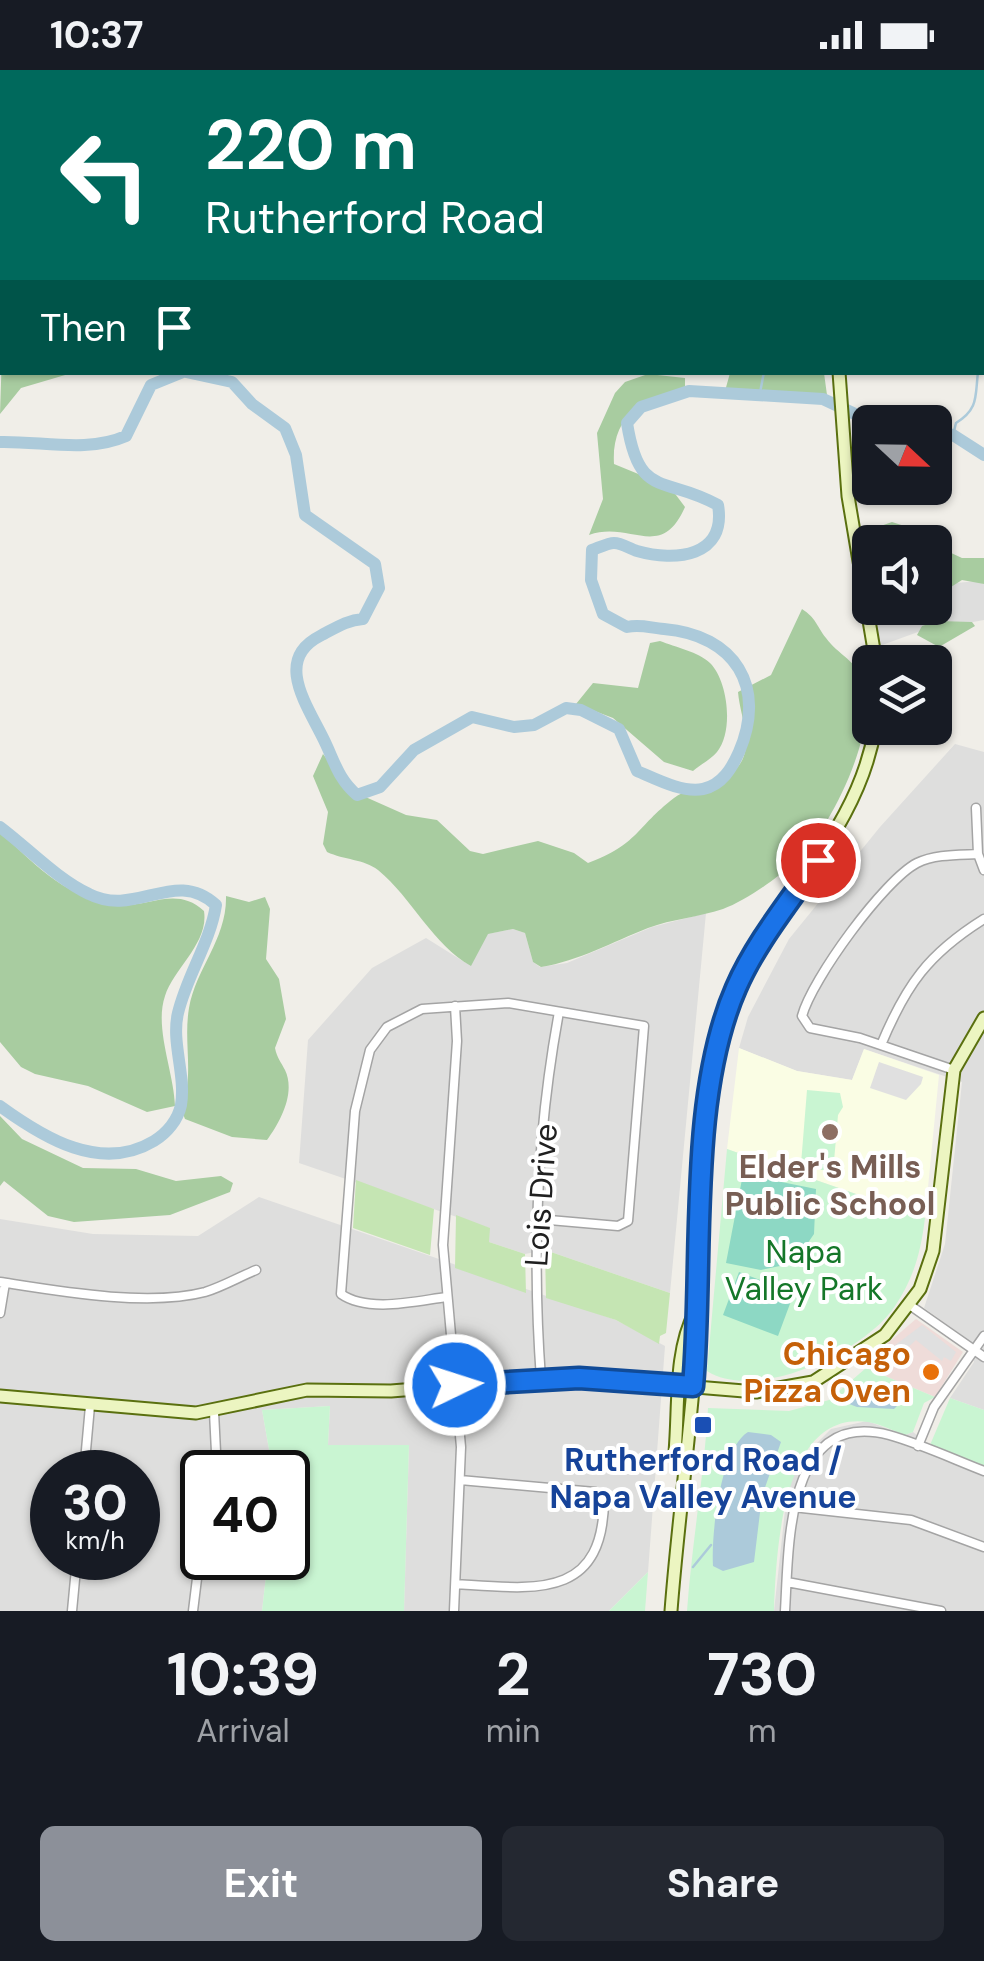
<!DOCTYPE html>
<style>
:root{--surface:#171b24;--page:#242831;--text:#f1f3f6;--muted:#9ea1a6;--accent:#8c9099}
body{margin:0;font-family:"DM Sans",sans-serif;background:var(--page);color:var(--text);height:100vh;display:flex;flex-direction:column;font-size:38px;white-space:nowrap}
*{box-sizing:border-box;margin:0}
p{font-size:32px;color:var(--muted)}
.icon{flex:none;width:55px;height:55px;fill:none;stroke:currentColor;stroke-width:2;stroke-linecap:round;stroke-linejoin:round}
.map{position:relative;height:1541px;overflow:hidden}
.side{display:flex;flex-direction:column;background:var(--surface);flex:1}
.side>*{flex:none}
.guide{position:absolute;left:0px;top:0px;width:985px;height:305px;box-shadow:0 2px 8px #0004;background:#00695c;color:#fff;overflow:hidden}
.needle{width:65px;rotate:112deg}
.tools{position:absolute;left:852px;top:335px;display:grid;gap:20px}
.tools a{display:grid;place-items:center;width:100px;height:100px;border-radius:15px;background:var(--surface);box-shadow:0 2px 8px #0004;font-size:50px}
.speed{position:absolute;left:30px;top:1380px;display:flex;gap:20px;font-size:50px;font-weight:700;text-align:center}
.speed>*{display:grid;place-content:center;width:130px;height:130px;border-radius:50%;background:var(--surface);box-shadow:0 2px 8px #0004;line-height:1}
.speed small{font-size:25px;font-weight:400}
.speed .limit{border:5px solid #111;border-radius:15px;background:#fff;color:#111}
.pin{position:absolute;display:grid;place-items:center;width:85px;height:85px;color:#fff;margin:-42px;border:5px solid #fff;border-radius:50%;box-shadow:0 2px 10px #0007}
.me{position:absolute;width:110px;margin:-55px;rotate:86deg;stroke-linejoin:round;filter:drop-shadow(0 0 8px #0008)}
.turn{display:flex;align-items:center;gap:35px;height:210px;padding:0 40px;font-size:45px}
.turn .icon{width:130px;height:130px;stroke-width:2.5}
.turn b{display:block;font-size:70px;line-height:85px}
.then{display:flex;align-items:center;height:95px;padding:0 40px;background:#0003;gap:20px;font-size:38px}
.eta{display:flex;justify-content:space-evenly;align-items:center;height:170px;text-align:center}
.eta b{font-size:60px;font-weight:700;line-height:70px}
.cta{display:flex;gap:20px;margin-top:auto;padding:20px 40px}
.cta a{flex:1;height:115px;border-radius:15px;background:var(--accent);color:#fff;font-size:40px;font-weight:700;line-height:115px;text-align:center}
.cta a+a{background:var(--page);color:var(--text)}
.status{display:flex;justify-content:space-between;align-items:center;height:70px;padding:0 50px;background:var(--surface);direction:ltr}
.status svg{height:28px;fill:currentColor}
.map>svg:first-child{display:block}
</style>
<div class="status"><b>10:37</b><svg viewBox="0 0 49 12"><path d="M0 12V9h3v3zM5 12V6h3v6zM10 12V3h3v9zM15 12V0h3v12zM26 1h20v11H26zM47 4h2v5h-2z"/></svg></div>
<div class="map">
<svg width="984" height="1541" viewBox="0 0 984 1541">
<rect width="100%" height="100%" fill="#f0eee8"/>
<path fill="#dededd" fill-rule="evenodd" d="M420,0H786L787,2H427Z
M875,458L890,472H870V538H935V515L977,511L984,514V550L918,562L874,578L854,463Z
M955,674L984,682V1340L950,1328L974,1292L966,1268L924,1238L945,1174L962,1012L864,979L852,1010L797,1001L739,978L748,947L789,869L880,757Z
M706,843L670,1223L545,1180L525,1184L489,1172V1158L299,1093L308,970L372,898L426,868L466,893L487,864L513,859L525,863L533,892L540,897L567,893L652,857Z
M259,1127L616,1250L665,1276L648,1502L609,1541H404L409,1375H328L330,1336L262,1340L273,1402H202V1488H268L262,1541H0V1149L93,1164L198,1166ZM52,1402H138V1488H52Z
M867,1351L905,1365L913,1362L933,1377L984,1396V1541H774L788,1413L804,1386L831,1359Z"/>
<path fill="#efdcd9" d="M916,1249L963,1282L935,1327L866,1298V1292Z"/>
<path fill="#fafde4" d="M739,978L797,1001L852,1010L864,979L939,1005L925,1148L727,1079Z"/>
<path fill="#c5e5b3" d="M356,1110L434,1139L430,1185L353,1158Z
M456,1145L490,1158L489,1172L525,1184L526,1223L455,1198Z
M545,1180L670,1223L666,1263L660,1266L659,1274L616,1250L546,1228Z"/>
<path fill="#a8cca0" d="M2,281V302L72,303L21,318L0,344Z
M730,303H824L827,325L725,321Z
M648,304L685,308V321C643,324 611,347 614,394L670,417L685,437C661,492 630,450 589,465L603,429L597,363L615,323L625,312Z
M892,452L917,460L933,472C912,473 885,479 875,458Z
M935,475L940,491L949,482L962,488H984V514L962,510L951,517L935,515Z
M802,539C816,548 816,555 826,568C838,585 857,590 864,613C879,660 830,762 794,793C776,809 745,831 723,839C699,847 672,849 648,858C612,872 579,891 541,897L533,892L525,863L513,859L488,864L471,896C433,875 412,828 378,800C364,789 344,790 327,782L323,774L328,742L313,706L323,684L352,721L406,745L437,750L470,781L483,784L538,771L574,783L588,793C639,774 635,758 674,728C697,711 742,716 746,676C748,664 739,637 738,622L771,605Z
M938,551L972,552L975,556L939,577L917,565L922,556Z
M660,571C675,577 699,582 710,593C728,611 734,661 717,682C711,689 700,695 693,701L664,692L613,648L576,634L593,613L638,618L650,573Z
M0,761C32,793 63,824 108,834C144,842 174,813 204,841C209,873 174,898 165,926C154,958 174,1002 175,1036L147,1042L88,1016L35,1004L21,997L0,972Z
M226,826L249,832L265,827L270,839L266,889L279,909L286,949L275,978C277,988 281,992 285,1000C296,1023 280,1052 267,1070L232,1067L185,1049L181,1039C195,1006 183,974 189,938C196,898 227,869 226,826Z
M0,1046L22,1069L83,1098L136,1099L176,1111L221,1106L233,1113L230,1122L170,1145L74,1152L48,1146L4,1111L0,1116Z"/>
<path fill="#c9f5d2" d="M807,1020L840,1023L843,1037L838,1045L833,1103L801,1094Z
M727,1079L925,1148C921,1181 914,1208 895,1236C866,1281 757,1333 707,1301Z
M866,1298L935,1327L924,1333L913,1362L905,1365C894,1361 880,1354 868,1352C781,1339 776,1486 774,1541H687C692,1472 704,1407 708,1338L789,1341L829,1330Z
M950,1328L984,1340V1396L930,1375Z
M330,1336L328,1375H409L404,1541H262L268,1488H288V1402H273L262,1340Z
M648,1502L645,1541H609Z"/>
<path fill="#8dd8c4" d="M743,1104L816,1119L814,1164L794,1193L761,1200L726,1193Z
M739,1202L794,1223L778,1266L723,1245Z"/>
<path fill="#e0e0e0" d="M879,992L923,1007L921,1014L906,1030L870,1018Z
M922,1255L956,1282L951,1291L944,1287L942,1291L916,1270L881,1302L870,1294Z"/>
<path fill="#accada" d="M891,1319L898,1335L894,1339L857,1337L844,1332L851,1323L870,1321L887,1326Z
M748,1362L771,1365L781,1372L762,1426L754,1492L723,1501L713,1496C711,1465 720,1379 748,1362Z"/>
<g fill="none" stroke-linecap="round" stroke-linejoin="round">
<path stroke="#accada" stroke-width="2.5" d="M941,2L942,0
M982,292L984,288
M759,328L764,302
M953,365L956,353C979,339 975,326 978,302
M693,1497L711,1475"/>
<path stroke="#accada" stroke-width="12" d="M186,302L232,312L252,334L285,358L296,385L305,445L375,494L379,518L363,549C346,550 334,559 320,566C275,589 305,632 322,666C334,689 337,708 357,725L380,717L414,680L472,647L514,657L534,655L566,638L581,640L619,659L637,701C656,709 682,723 703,719C722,715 732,698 739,682C767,617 735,565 664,559C650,558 641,554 627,557L603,544L591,510L592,480C598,478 608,473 614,473C622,473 630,479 637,481C675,492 727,487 718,435C664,405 639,430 627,353L641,337L689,321L823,329L872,352
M935,362L953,365L984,385
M0,372C42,371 88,383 126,366L151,315L183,302
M0,757C28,778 57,809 89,824C136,848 175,797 216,835C210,873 187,905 178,943C171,972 186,1005 181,1035C178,1050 167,1063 154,1071C101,1103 44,1068 0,1036"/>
<defs>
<path id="street" d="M312,2L313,0
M0,41L2,40
M976,738L978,784L984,800
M881,975C906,915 928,884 984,849
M954,1000L860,968L810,958L802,946C812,909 884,810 917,793C935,784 959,785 978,784
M0,1212C58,1221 148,1237 205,1222C222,1217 239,1207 256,1200
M446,1227C416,1231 368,1243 341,1224L355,1041L370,980L387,957L422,939L508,933L644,956L628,1151L618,1156L538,1149
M911,1236L984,1287
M0,1243L5,1213
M541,1309C532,1187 537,1061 559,942
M214,1342L217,1402
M918,1376L934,1337L984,1266
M84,1402L90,1336
M793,1437L911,1450L984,1477
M787,1512L941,1541
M456,1514C534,1519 604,1531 604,1428L595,1422L460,1410
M72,1541L77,1488
M193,1541L202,1468
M454,1541L461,1377L443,1175L457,971L455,936
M785,1541C789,1477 785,1338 889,1365C921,1374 953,1389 984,1401"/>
<path id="secondary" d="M786,0L787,2
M839,302L848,426L876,592
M0,1326L196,1343L307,1320L391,1321L541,1309L588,1308L756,1322L813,1312L885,1265L920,1219L933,1181L954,1000L984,948
M683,1391L675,1382C679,1337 674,1281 695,1242
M671,1541C678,1450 691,1361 697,1269C704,1166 692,1053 723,952C757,844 857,772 875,658"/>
<path id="primary" d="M331,0L337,2
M365,0L371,2
M982,236H984"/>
</defs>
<use href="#street" stroke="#a4a4a4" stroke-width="11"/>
<use href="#secondary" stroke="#5a700f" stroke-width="15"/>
<use href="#primary" stroke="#90740d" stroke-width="16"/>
<use href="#street" stroke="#fff" stroke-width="8"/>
<use href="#secondary" stroke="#ecf5c1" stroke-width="11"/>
<use href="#primary" stroke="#f4dda8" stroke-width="12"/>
</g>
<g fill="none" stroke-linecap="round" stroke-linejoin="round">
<defs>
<path id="route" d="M455,1315L579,1308L693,1316C704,1195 687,1030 736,918C756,872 790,831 818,790"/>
</defs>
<use href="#route" stroke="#114b97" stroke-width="25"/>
<use href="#route" stroke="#1a73e8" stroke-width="18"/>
</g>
<circle fill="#8d6e63" stroke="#fff" stroke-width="4" cx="830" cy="1062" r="10"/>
<circle fill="#e8710a" stroke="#fff" stroke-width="4" cx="931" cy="1302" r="10"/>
<rect fill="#1a4fb4" stroke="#fff" stroke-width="4" x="693" y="1345" width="20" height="20" rx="5"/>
<g text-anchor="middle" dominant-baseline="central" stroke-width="8" stroke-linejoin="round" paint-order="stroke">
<g font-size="32" font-weight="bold" fill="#785e54" stroke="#fff">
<text x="830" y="1097">Elder's Mills<tspan x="830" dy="37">Public School</tspan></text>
</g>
<g font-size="32" fill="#202020" stroke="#fff">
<text transform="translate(541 1125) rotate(-86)">Lois Drive</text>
</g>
<g font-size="32" fill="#157729" stroke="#fff">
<text x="804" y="1182">Napa<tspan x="804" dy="37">Valley Park</tspan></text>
</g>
<g font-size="32" font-weight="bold" fill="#c56008" stroke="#fff" text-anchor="end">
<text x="911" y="1284">Chicago<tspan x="911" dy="37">Pizza Oven</tspan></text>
</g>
<g font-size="32" font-weight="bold" fill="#164399" stroke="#fff">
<text x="703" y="1390">Rutherford Road /<tspan x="703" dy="37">Napa Valley Avenue</tspan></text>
</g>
</g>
</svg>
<div class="tools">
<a><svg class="needle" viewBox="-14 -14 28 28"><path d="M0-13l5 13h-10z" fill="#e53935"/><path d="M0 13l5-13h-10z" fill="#9ea1a6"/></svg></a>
<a><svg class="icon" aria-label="sound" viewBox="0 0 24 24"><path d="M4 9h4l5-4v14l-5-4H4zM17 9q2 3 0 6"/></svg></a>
<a><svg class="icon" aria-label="layers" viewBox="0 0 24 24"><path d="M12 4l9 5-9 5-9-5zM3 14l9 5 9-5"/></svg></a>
</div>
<div class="speed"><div>30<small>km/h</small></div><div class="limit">40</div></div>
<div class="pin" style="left:818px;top:790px;background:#d93025"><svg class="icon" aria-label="arrive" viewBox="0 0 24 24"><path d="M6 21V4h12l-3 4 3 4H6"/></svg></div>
<svg class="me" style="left:455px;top:1315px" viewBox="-20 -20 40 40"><circle r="17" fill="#1a73e8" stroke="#fff" stroke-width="3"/><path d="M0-11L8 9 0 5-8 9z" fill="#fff"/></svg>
<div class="guide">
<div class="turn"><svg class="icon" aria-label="left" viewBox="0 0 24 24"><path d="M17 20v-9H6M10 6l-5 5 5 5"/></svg><div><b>220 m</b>Rutherford Road</div></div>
<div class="then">Then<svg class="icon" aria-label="arrive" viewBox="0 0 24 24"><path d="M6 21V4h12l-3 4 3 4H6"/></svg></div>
</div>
</div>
<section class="side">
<div class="eta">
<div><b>10:39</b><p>Arrival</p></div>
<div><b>2</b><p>min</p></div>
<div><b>730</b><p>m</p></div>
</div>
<div class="cta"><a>Exit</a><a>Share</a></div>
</section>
